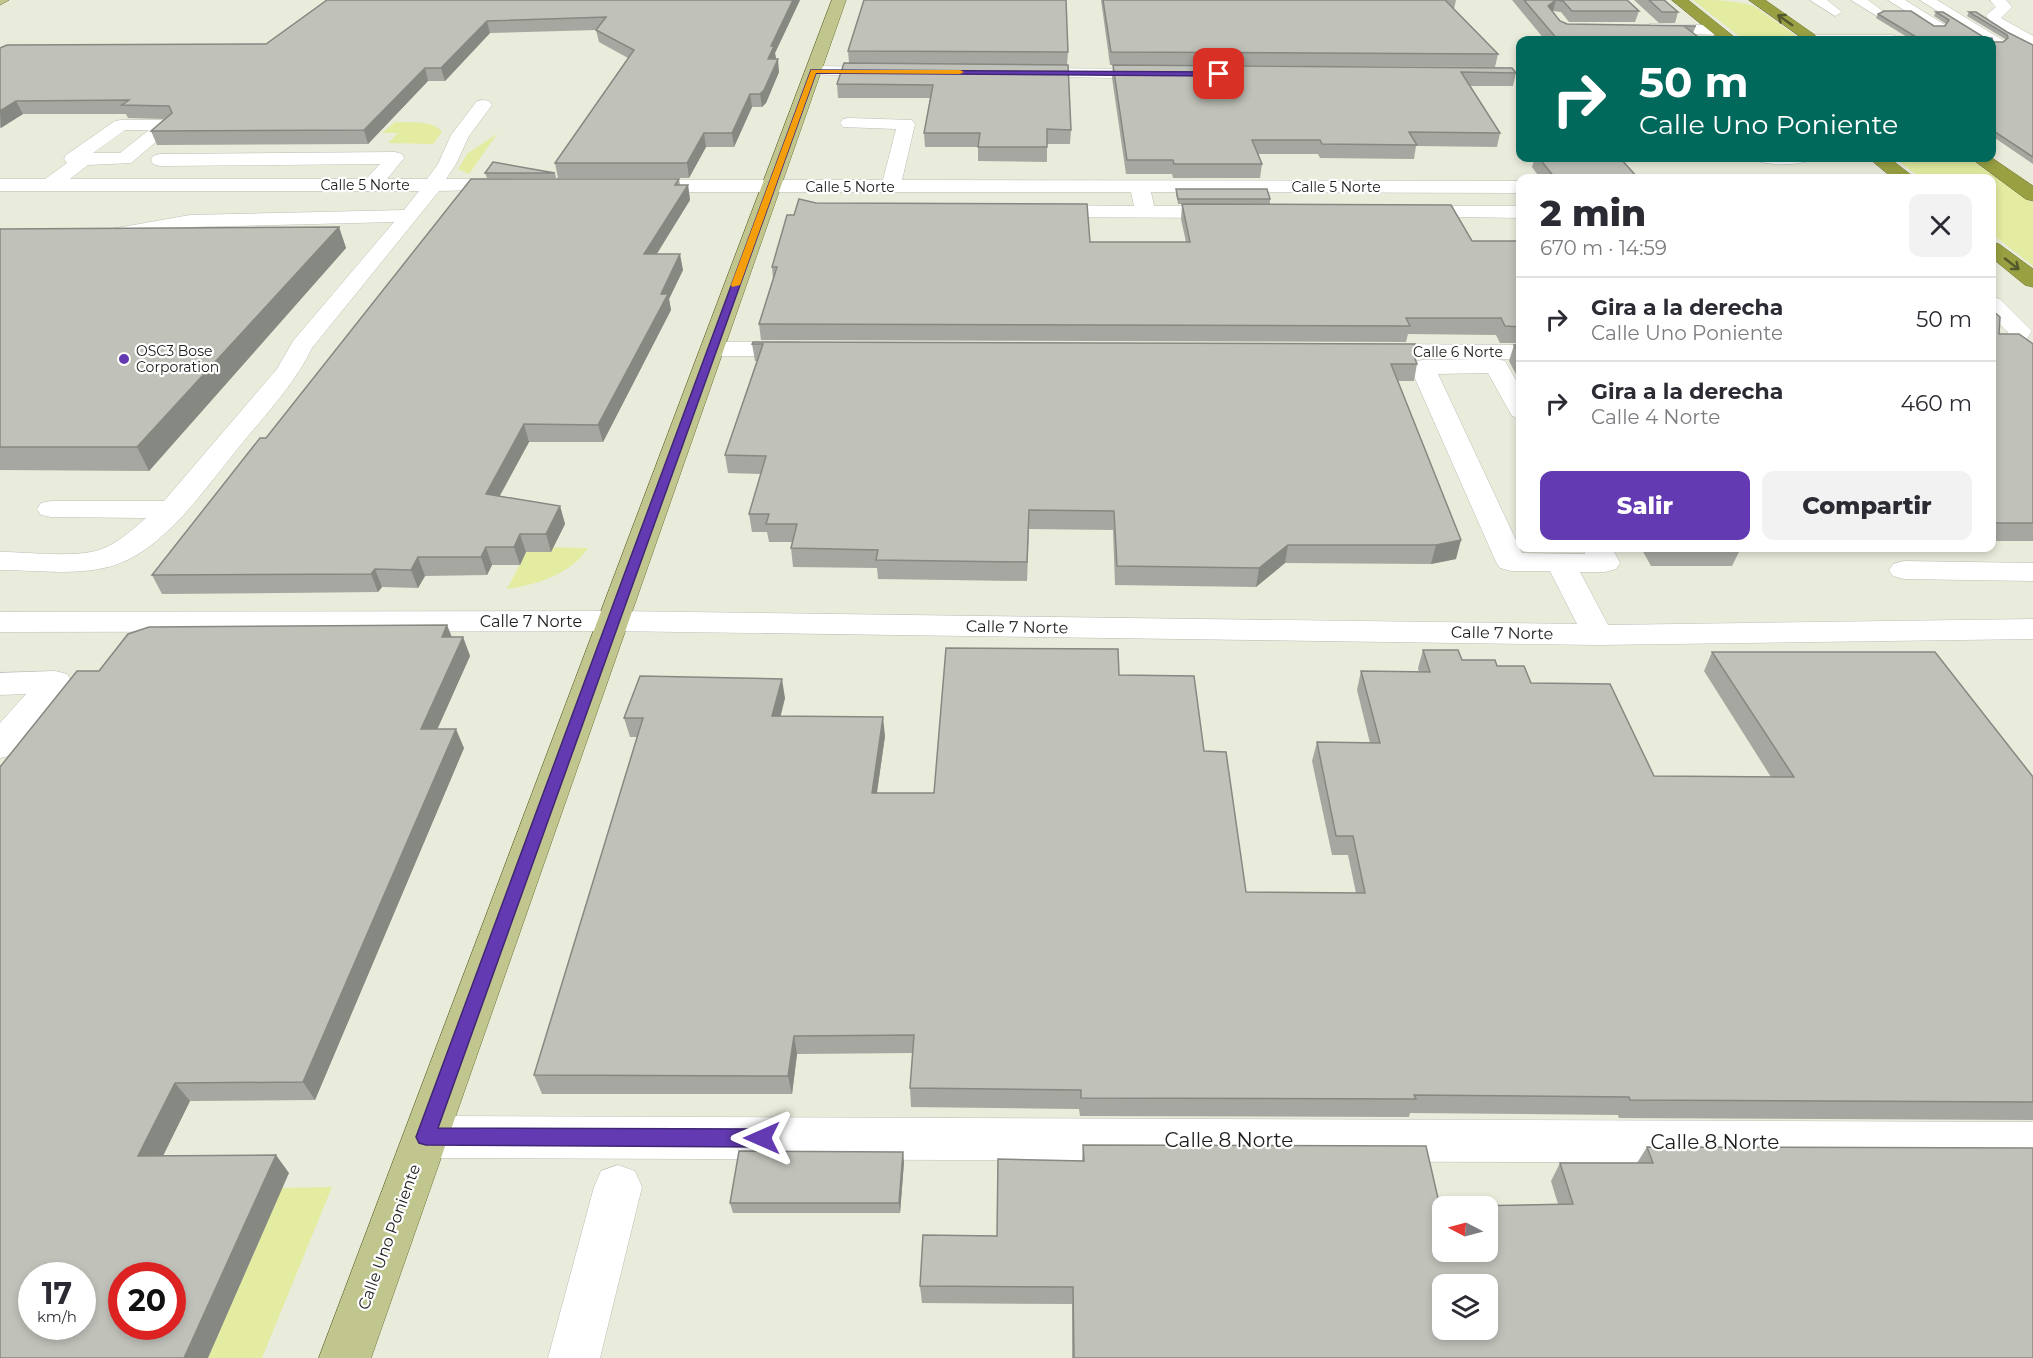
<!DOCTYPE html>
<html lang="es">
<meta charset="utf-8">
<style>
:root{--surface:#fff;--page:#f2f2f3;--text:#2b2b33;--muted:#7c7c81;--line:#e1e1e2;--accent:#633ab2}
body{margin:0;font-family:Montserrat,sans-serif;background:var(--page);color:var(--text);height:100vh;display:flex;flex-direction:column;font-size:22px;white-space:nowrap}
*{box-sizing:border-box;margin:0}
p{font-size:20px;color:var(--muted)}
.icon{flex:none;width:33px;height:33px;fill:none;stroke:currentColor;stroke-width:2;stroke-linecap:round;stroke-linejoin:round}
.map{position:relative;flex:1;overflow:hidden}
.panel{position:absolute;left:1516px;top:174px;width:480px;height:378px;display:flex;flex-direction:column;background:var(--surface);border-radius:12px;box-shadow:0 3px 9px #0003}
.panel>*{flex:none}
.hud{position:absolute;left:1516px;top:36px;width:480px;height:126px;border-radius:12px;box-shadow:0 3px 9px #0003;background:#00695c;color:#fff;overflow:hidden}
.needle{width:39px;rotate:276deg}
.controls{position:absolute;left:1432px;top:1196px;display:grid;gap:12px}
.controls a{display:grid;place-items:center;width:66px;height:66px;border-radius:12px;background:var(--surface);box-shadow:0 3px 9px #0003;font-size:30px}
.speed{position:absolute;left:18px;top:1262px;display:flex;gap:12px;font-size:30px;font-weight:700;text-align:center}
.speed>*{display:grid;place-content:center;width:78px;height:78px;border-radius:50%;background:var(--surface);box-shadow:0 3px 9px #0003;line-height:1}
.speed small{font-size:15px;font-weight:400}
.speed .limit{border:9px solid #d22;background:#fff;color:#111}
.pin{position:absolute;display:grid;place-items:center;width:51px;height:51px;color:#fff;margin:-26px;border-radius:12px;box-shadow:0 3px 9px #0006}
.me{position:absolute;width:66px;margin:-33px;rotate:270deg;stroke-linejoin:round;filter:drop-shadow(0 0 4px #0008)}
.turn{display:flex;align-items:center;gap:21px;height:126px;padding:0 24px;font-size:27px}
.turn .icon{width:78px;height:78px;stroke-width:2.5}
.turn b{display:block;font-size:42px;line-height:51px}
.round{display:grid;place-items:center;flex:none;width:63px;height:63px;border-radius:12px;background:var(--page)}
.overview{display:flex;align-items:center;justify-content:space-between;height:102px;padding:0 24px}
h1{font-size:36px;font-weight:800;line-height:45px}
.cta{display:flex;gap:12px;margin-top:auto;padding:12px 24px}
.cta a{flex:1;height:69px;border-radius:12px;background:var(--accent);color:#fff;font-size:24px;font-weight:800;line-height:69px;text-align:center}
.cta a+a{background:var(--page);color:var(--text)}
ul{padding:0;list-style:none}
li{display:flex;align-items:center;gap:18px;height:84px;padding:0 24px;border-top:2px solid var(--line)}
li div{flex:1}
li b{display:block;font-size:22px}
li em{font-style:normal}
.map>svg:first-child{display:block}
</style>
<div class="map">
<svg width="2033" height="1358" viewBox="0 0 2033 1358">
<rect width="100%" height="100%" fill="#f4f5ed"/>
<path fill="#e9ebdb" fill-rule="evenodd" d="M0,0H2033V1358H0ZM1521,40H1992V158H1521ZM1521,178H1992V548H1521ZM1443,1206H1488V1251H1443ZM32,1275H82V1326H32ZM122,1275H172V1326H122ZM1443,1284H1488V1329H1443Z"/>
<path fill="#e3eca1" d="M1693,0C1714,0 1734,0 1754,6L1802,40H1744Z
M395,122C409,123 433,119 442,132L433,144L388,143L398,133H382Z
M497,134L469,174L458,169L468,153Z
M1894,158H1969L2033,203V266L1992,234V178H1921Z
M529,547L588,548C571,574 536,585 507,589Z
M332,1187L262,1358H208L282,1188Z"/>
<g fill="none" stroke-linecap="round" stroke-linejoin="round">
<defs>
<path id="minor" d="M1810,0H1827L1842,12L1835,16Z
M1851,0H1868L1884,12L1877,16Z
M1888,0H1905L1945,25L1943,28H1933Z
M1920,0H1937L2004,41L2001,44L1992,45V40H1984Z
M1990,0H2006L2012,7L2001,18L2033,36V45C2019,44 1991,28 1986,15L1996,7Z
M1650,24L1717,25L1725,30L1717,35L1645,32L1642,29Z
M1813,35H1893L1901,40H1805Z
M813,66L886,67L894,72L886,77L807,74L805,71Z
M1025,68L1156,69L1164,74L1156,79L1019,76L1017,73L1019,70Z
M483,100L489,101L492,105L469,136L456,164L446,179H511L518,181L521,185L518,189L439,191L312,348C294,385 265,415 239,447C207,486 167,546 118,564C82,577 38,570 0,570V552C28,552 74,558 99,550C117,544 132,530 146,518L51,517L41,515L37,509L41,503L51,501H164L277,369L293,341L394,222L190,227L101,242L94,240L91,236L94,232L190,215L404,210L419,191H0V179H45L67,163L64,159L66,155L115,121L121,120H167L173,121L176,125L131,163L88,165L70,179H366L380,164L160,166L153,164L151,160L153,156L160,154L395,152L402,154L404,158L387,179H427L438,164L451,135L477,101ZM125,130H149L120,153H93Z
M849,118L912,120L915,124L902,180L1521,181V193L1151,192L1154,206H1227L1234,208L1237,212L1234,216L1227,218L1043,217L1036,215L1033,211L1036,207L1043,205L1134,206L1131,192H644L637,190L634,186L637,182L644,180H883L896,129L843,127L840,123L843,119Z
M1759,158H1807L1805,162C1792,165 1774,165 1761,162Z
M1411,206H1521V218L1404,216L1401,212L1404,208Z
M1992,297L2000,299L2032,331L2022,347L1992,349V335H2006L2008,332L1992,317Z
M712,342H797L805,344L809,349L805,354L797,356H712L704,354L700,349L704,344Z
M1368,344L1521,345V359H1497L1505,361L1521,389V419L1512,416L1488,373L1438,374L1522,553L1585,554L1583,548H1612L1620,563L1616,569L1605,572H1580L1608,625L2033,619V639L1598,645L613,631L0,632V612L613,611L1577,624L1550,571H1511L1500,568L1496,562L1410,367L1413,362L1422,360L1479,359L1368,358L1360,356L1356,351L1360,346Z
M1904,561L2033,563V581L1904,579L1893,576L1889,570L1893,564Z
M55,671L67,674L72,682L67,690L12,755L0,758V723L26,694L0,695V673Z
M426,1116L2033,1122V1164L426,1158L410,1152L403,1137L410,1122Z
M618,1165L635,1171L642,1187L600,1358H548L594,1187L601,1171Z"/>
<path id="major" d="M0,0H9L0,5Z
M832,0H846L371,1358H319Z"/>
<path id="highway" d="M1672,0H1688L1738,40H1721Z
M1749,0H1765L1822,40H1805Z
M1869,158H1889L1915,178H1893Z
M1971,158H1992L2033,186V201L2026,199Z
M1992,242L1999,244L2033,269V287L2025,285L1992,258Z"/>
</defs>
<use href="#minor" stroke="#bdbeb6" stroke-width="1"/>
<use href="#major" stroke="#6d7234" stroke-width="1"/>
<use href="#highway" stroke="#6d7234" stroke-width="1"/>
<use href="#minor" fill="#fff" fill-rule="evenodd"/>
<use href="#major" fill="#c1c68e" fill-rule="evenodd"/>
<use href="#highway" fill="#98a042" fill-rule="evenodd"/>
</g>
<path fill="#a5a7a0" d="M327,0H800L775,53L776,59L779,72L766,103L762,107H752L734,147H706L689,178H558L555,163L628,58L599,42L596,30L490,33L445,81H428L368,144L157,145L151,131L164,119L128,118L126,114H23L0,128V48L266,44Z
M1101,0H1456L1454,9L1498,54L1495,67L1110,65Z
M1512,0H1627L1639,11L1635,22H1569L1561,12L1552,11L1560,21L1567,24L1696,26L1693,33L1702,40H1545Z
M1634,0H1664L1678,12L1675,23H1659Z
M1884,11H1911L1934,26H1945L1946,24L1934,16L1936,12H1943L1985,38H1992L1993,42H2003L2005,40V39L1967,16L1969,12H1976L2007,32L2033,45V164L1992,136V40H1912L1876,18L1878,14Z
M848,51L1068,52L1067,65L1071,130L1070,144H1047V162L978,161V147H925L924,133L930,98H838L837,84L849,63Z
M1113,65L1516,73L1513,86H1470L1500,133L1497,147L1416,146L1414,159L1320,158L1318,154H1258L1262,164L1260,178H1173L1172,174H1126L1112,78Z
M1535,158H1620L1638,178H1540L1532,167Z
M485,173H555L556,178H487Z
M679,179L680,185H688L690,200L657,254L683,270L669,299L671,310L603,442H529L500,496L560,506L565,524L551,552H526L520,565H492L487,575L425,576L418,588L382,587L378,592L162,594L152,575L266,438Z
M1176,189L1270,199V204H1178L1176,194Z
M816,203L1090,242H1186L1181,219L1182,204L1472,241H1521V343H1500L1496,335L1408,334L1406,342L761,340L759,324L773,279L772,267L794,215Z
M339,227L346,248L149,471L0,470V229Z
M1992,310L1999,334L2033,344V541H1992Z
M752,344H1415L1413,353L1417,364L1414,381H1398L1456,559L1431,564L1285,563L1256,587L1115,585L1113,530L1029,529L1027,581L878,579L877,568L793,567L791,548L792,542H769L767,532H752L749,514L761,474L728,473L725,455L757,361H755Z
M1521,344V384L1509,361L1514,345Z
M1641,548H1741L1732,566H1651Z
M447,625L452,637H463L470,656L437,729L464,748L315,1100L190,1101L163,1156L289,1173L0,1358L99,671Z
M1423,650L1462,660L1497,666L1531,683L1654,776L1771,777L1704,671L1712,652L2033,777V1120L1619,1118L1618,1115L1410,1113L1409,1117L1080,1116L1079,1109L911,1107L910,1088L913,1053L797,1054L792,1094H542L534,1075L637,737H630L624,718L785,698L780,716L885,736L877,793H934L1119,675L1204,751L1246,892L1356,893L1348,855H1332L1312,761L1317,742L1370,743L1357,690L1361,671L1419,672L1418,668Z
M1083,1145L1440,1207L1558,1204L1551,1181L1560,1163H1637L1647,1147L2033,1358H1072V1304L922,1303L920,1286L997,1236L1082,1161Z
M904,1162L900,1213H733L730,1203Z"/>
<path fill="#868882" d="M793,0H800L775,53L776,59L770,72L768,59L771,46Z
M1556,0L1553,11L1545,17L1548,6Z
M487,21L490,33L445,81L441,68Z
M778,59L779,72L766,103L762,107L760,94Z
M425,68L428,81L368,144L364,130Z
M750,94L752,107L734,147L732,133Z
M16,101L23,114L1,128L0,111Z
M704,133L706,147L689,178L687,163Z
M688,185L690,200L647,269L644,254Z
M339,227L346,248L149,471L137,447Z
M680,254L683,270L669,299L671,310L603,442L598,425Z
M524,424L529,442L491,511L486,494Z
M560,506L565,524L551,552L546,534Z
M520,534L526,552L520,565L514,547Z
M1461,540L1456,559L1431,564L1436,545Z
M1288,545L1285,563L1256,587L1259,568Z
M486,547L492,565L487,575L481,557Z
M418,557L425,576L418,588L411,570Z
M375,569L382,587L378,592L371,574Z
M447,625L454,644L442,637Z
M463,637L470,656L429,748L421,729Z
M782,679L785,698L776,735L772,716Z
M883,717L885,736L874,812L872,793Z
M456,729L464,748L315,1100L303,1082Z
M794,1036L797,1054L792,1094L788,1076Z
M175,1083L190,1101L154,1174L138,1156Z
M903,1152L904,1162L900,1213L899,1203Z
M276,1155L289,1173L208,1358H184Z"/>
<path fill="#c0c2ba" stroke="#868882" stroke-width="1.5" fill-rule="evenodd" d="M327,0H793L771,46H774L768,59H778L764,90L760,94H750L732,133H704L687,163H555L634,50L596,30L606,17L487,21L441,68H425L364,130L151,131L172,113L169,106L122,105L129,100L16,101L0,111V48L7,45L266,44Z
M864,0H1066L1068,52L848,51Z
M1103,0H1445L1498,54L1111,52Z
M1524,0H1627L1639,11H1572L1563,1L1556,0L1548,6L1560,21L1567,24L1696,26H1684L1702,40H1558Z
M1649,0H1664L1678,12H1662Z
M1884,11H1911L1934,26H1945L1949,20L1936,12H1943L1985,38H1992L1993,42H2003L2008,38L2007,35L1969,12H1976L2007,32L2033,45V157L1992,130V40H1921L1878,14Z
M844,63L1068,65L1071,130L1047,129V147H978L980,133H924L933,85L837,84Z
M1113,65L1512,68L1516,73L1461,72L1500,133L1409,132L1417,145L1322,144L1320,140H1252L1262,164H1174L1173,160H1127Z
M1539,158H1620L1638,178H1555Z
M493,162L555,173H485Z
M471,179H679L675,185H688L644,254H680L661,294H668L598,425L524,424L486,494L560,506L546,534H520L514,547H486L481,557H418L411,570L375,569L371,574L152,575L260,438H266Z
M1176,189H1267L1270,199H1178Z
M799,199L816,203L1087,204L1090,242H1190L1182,204L1451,205L1472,241H1521V327L1505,326L1501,318H1406L1410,326L759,324L777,267H772L787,215H794Z
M339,227L137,447H0V229Z
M1992,310L2000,317L1999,334H2019L2033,344V523H1992Z
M753,342L1415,344L1412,351L1417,364H1391L1461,540L1436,545H1288L1259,568L1117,566L1114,511L1029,510L1027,562L876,560L878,550L791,548L797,524H766L769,514H749L766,456L725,455L763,344H752Z
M1521,344V358L1514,345Z
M447,625L442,637H463L421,729H456L303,1082L175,1083L138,1156L276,1155L184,1358H0V767L77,671H99L128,634L149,627ZM32,1275H82V1326H32ZM122,1275H172V1326H122Z
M946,648L1118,649L1119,675L1194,676L1204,751L1226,752L1246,892L1365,893L1353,836H1336L1317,742L1380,743L1361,671L1430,672L1423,650H1458L1462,660H1495L1497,666H1524L1531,683L1610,684L1654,776L1794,777L1712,652H1935L2033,777V1102L1630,1100L1629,1097L1414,1095L1416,1099L1081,1098V1090L910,1088L914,1035L794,1036L788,1076L534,1075L643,718H624L640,676L782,679L772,716L883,717L872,793H934Z
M1083,1145L1426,1146L1440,1207L1443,1206V1251H1488V1206H1468L1573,1204L1560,1163H1653L1647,1147L2033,1148V1358H1074L1073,1287L920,1286L923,1235L997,1236L998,1159L1084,1161ZM1443,1284H1488V1329H1443Z
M739,1151L903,1152L899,1203H730Z"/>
<defs><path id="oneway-shaft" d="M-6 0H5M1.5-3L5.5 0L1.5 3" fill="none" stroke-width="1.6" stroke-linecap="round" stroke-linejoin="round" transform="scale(1.5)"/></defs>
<g stroke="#54582d">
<use href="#oneway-shaft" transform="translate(1785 20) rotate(-145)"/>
<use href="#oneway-shaft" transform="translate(2012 264) rotate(38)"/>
</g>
<path fill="#633ab2" stroke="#402674" stroke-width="1.5" d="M811,70L1219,72L1223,74L1219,76L816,73L438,1128L762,1129L768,1132L771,1138L768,1144L762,1147L426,1145L419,1143L416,1137Z"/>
<path fill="#f59e0b" d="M811,70H960L964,72L960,74L816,73L740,285L732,287L731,285Z"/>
<circle fill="#633ab2" stroke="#fff" stroke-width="2" cx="124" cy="359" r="6"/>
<g text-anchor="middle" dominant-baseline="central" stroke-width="4.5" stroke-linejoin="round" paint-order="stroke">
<g font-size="14" fill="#1d1e1b" stroke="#fff">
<text x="365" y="185">Calle 5 Norte</text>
<text x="850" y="187">Calle 5 Norte</text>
<text x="1336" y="187">Calle 5 Norte</text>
<text x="1458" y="352">Calle 6 Norte</text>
</g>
<g font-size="14" fill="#1d1e1b" stroke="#fff" text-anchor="start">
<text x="136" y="351">OSC3 Bose<tspan x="136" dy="16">Corporation</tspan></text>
</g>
<g font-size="16" fill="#1d1e1b" stroke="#fff">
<text x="531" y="621">Calle 7 Norte</text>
<text transform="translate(1017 627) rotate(1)">Calle 7 Norte</text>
<text transform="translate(1502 633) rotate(1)">Calle 7 Norte</text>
<text transform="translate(389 1237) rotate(-70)">Calle Uno Poniente</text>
</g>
<g font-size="20" fill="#1d1e1b" stroke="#fff">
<text x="1229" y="1140">Calle 8 Norte</text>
<text x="1715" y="1142">Calle 8 Norte</text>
</g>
</g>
</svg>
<div class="controls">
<a><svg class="needle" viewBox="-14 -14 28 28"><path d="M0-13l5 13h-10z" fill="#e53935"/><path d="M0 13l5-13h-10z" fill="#7c7c81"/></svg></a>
<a><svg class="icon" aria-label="layers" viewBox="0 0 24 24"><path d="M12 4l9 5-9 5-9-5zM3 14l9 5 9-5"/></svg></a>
</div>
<div class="speed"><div>17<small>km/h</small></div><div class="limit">20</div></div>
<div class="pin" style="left:1219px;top:74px;background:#d93025"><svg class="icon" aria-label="arrive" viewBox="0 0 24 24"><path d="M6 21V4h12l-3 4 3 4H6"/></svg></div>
<svg class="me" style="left:762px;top:1138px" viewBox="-20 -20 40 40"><path d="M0-17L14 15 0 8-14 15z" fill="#633ab2" stroke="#fff" stroke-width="4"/></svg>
<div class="hud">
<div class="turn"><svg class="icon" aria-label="right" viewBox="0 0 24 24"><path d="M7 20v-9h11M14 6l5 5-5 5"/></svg><div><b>50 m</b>Calle Uno Poniente</div></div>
</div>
<section class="panel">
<div class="overview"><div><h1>2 min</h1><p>670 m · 14:59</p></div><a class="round"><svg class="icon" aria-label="close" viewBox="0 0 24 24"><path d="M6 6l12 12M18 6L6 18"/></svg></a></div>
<ul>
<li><svg class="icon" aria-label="right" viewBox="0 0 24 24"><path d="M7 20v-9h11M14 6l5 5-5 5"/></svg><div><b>Gira a la derecha</b><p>Calle Uno Poniente</p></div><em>50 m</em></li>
<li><svg class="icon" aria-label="right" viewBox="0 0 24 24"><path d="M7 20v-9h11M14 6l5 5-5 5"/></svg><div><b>Gira a la derecha</b><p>Calle 4 Norte</p></div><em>460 m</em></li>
</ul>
<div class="cta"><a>Salir</a><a>Compartir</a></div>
</section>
</div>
